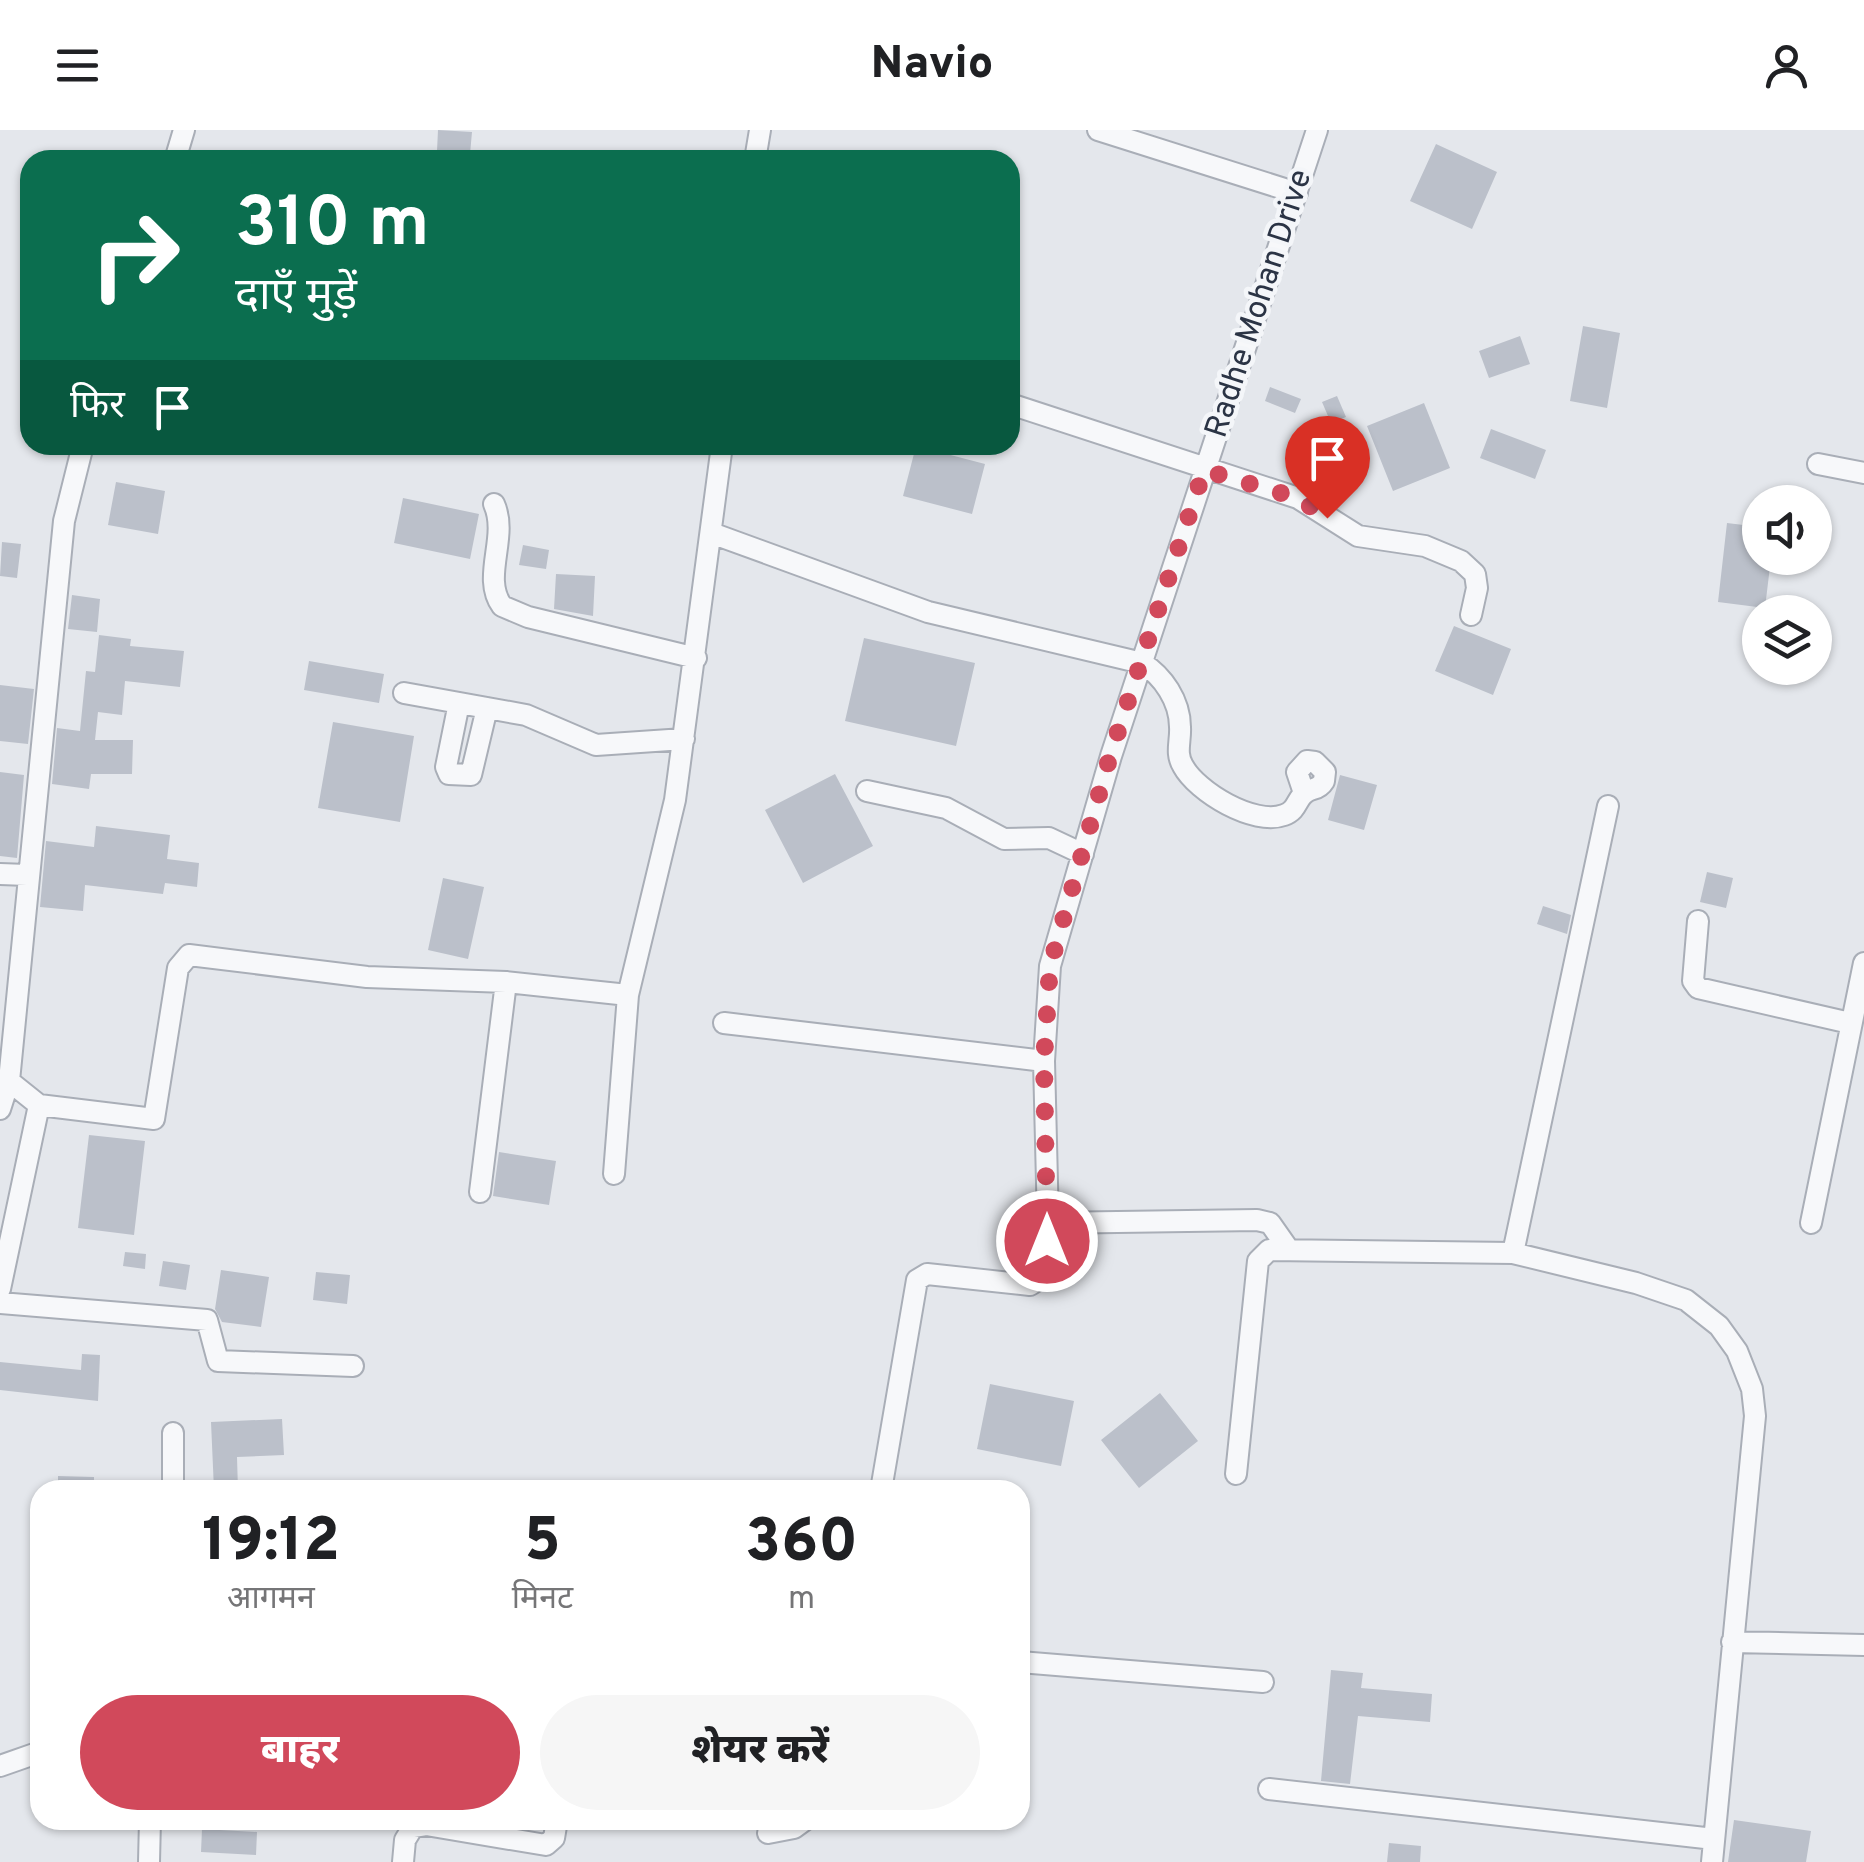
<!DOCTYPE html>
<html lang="hi">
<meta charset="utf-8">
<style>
:root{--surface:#fff;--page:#f6f6f6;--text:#202124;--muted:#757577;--accent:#d1495b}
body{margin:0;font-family:Overpass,"Noto Sans Devanagari",sans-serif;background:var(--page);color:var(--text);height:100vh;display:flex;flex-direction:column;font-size:38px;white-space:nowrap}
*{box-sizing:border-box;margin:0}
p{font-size:32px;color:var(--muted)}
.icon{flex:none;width:55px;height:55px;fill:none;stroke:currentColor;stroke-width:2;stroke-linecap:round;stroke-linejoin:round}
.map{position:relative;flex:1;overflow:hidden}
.drawer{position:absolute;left:30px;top:1350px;width:1000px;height:350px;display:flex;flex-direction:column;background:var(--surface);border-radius:30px;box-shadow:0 2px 8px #0004}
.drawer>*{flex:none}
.guide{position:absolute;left:20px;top:20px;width:1000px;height:305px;border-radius:30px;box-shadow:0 2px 8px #0004;background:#0b6e4f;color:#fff;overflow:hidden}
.tools{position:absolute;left:1742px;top:355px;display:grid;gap:20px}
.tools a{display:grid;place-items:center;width:90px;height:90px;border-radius:50%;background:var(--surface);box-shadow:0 2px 8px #0004;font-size:50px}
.pin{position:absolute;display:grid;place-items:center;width:85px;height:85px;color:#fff;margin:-102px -42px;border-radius:50% 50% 50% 0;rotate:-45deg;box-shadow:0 0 10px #0007}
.pin .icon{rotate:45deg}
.me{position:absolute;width:110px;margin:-55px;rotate:0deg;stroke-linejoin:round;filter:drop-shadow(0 0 8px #0008)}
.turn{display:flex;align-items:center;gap:35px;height:210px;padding:0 50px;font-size:45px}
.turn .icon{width:130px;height:130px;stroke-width:2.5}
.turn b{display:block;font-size:70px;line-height:85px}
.then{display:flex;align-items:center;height:95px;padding:0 50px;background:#0003;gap:20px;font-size:38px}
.eta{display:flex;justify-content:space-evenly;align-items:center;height:170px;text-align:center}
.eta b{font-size:60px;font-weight:800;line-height:70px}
.button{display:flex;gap:20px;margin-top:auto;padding:20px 50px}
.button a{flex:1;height:115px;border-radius:60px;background:var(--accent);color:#fff;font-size:40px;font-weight:800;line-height:115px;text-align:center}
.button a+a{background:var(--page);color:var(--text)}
header{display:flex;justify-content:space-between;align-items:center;height:130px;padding:0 50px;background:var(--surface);font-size:45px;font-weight:800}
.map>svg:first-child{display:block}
</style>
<header><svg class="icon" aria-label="menu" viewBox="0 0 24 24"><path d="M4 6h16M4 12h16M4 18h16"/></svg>Navio<svg class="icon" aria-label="person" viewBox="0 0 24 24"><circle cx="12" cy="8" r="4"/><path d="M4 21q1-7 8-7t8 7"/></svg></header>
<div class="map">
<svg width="1864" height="1732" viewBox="0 0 1864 1732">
<rect width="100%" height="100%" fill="#e4e7ec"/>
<path fill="#bbc0ca" d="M438,0L472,2L470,24L437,21Z
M1436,14L1497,42L1472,99L1410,71Z
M1583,196L1620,203L1607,278L1570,271Z
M1520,206L1530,234L1489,248L1479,221Z
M1270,257L1301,269L1295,283L1265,271Z
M1337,266L1346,287L1331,293L1322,272Z
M1424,273L1450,338L1393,361L1367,296Z
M1491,299L1546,320L1535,349L1480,328Z
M916,316L985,334L972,384L903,366Z
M1321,339L1347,348L1343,361L1316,352Z
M116,352L165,361L158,404L108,395Z
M403,368L479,384L470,429L394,413Z
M1727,393L1760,397V428H1771L1765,478L1718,472Z
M2,412L21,414L17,448L0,446Z
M523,415L549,420L546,439L519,435Z
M556,444L595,446L593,486L554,479Z
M72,465L100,469L97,502L68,499Z
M1454,496L1511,519L1493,565L1435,541Z
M99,505L131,509L130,516L184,521L180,557L125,551L122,585L98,582L95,610H133L132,644H91L89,659L52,654L57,598L80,601L86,541L95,542Z
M864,508L975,533L956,616L845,591Z
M309,531L384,544L379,573L304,560Z
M0,555L34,559L28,614L0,611Z
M333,592L414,606L400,692L318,678Z
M0,642L24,645L17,728L0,726Z
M835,644L873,716L803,753L765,680Z
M1340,645L1377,655L1364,700L1328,690Z
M96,696L170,705L167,729L199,733L197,757L165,753L163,764L85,755L83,781L40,777L46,711L94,717Z
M1707,742L1733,748L1726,778L1700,772Z
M443,748L484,757L468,829L428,820Z
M1543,776L1571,785L1567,804L1537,794Z
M89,1005L145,1011L134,1105L78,1098Z
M499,1022L556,1031L549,1075L493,1066Z
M125,1122L146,1124L145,1139L123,1136Z
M163,1131L190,1135L186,1160L159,1156Z
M221,1140L269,1147L261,1197L222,1192L215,1179Z
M316,1142L350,1145L347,1174L313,1170Z
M82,1224L100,1225L98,1271L0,1260V1232L81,1240Z
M990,1254L1074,1271L1061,1336L977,1319Z
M1160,1263L1198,1311L1139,1358L1101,1310Z
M282,1289L284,1325L237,1327L238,1360H214L211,1292Z
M58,1346L94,1347V1360H58Z
M1331,1540L1363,1543L1361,1558L1432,1564L1430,1592L1358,1586L1350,1654L1321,1651Z
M1734,1690L1811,1701L1806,1732H1728Z
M202,1699L257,1702L256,1725L201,1722Z
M1389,1713L1421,1716L1420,1732H1387Z"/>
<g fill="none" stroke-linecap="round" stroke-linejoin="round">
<defs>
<path id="minor" d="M1098,0L1297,63
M175,30L184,0
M755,30L760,0
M1010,274L1298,368L1358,406L1425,416L1461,431L1475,444L1477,458L1471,485
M1818,334L1864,343
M494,374C509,407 481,447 502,476L528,487L696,528
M714,404L928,482L1142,533C1163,546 1180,571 1180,597C1181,611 1175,623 1183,636C1197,662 1254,696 1284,685C1298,680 1296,669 1305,663C1312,657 1318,661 1324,651L1325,642L1315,632L1307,631L1297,642L1304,663
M404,563L526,585L596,615L684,609
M459,573L446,637L449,644L471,645L487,578
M867,661L946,678L1004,709L1049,708L1083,724
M0,744L27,745
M1698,791L1693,851L1698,858L1850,893
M724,893L1044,931
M39,975L154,989L178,838L189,825L367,847L506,852L628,865L675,670L722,315
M0,979L9,951L64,391L83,315
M614,1044L628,865
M480,1062L506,852
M1048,1093L1257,1090L1270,1093L1289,1120
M1811,1093L1864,833
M1513,1123L1608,676
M0,1159L39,975L9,951
M0,1173L207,1190L218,1231L353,1236
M1236,1344L1258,1131L1269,1120L1513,1123L1636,1153L1686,1170L1719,1196L1737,1221L1752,1259L1755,1286L1712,1732
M173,1360V1303
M881,1360L917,1150L927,1144L1030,1155L1044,1146L1048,1093L1044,931L1050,836L1111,626L1317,0
M1732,1512L1864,1515
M1020,1532L1263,1552
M0,1636L40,1622
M1269,1659L1714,1709
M768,1703L794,1698L805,1690
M149,1732L150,1690
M403,1732L405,1710L413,1697L426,1695L546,1715L554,1708L557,1690"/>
</defs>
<use href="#minor" stroke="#a9aeb7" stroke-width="24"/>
<use href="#minor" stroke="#f7f8fa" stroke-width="20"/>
</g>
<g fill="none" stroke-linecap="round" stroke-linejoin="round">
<path stroke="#d1495b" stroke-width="18" stroke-dasharray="0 32.4" d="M1047,1111L1044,930L1050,836L1110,626L1204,340L1298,368L1327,388"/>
</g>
<g text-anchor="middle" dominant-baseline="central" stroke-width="9" stroke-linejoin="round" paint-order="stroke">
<g font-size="32" fill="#2b3445" stroke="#f4f6f9">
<text transform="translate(1260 174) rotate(-72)">Radhe Mohan Drive</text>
</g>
</g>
</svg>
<div class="tools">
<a><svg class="icon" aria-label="sound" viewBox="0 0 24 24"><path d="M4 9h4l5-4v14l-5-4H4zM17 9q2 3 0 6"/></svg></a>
<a><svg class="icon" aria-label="layers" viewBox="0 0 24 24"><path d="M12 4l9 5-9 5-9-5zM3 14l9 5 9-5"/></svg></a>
</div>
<div class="pin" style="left:1327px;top:388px;background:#d93025"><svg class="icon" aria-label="arrive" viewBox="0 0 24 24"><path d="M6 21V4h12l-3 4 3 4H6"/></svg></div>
<svg class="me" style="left:1047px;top:1111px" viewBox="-20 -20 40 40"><circle r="17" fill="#d1495b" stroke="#fff" stroke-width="3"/><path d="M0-11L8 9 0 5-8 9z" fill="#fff"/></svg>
<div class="guide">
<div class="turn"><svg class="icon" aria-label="right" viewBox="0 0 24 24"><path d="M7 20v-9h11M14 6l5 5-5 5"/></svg><div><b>310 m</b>दाएँ मुड़ें</div></div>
<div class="then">फिर<svg class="icon" aria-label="arrive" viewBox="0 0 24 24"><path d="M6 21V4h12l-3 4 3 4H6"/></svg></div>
</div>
<section class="drawer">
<div class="eta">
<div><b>19:12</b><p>आगमन</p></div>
<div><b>5</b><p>मिनट</p></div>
<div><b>360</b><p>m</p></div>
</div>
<div class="button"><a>बाहर</a><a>शेयर करें</a></div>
</section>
</div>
